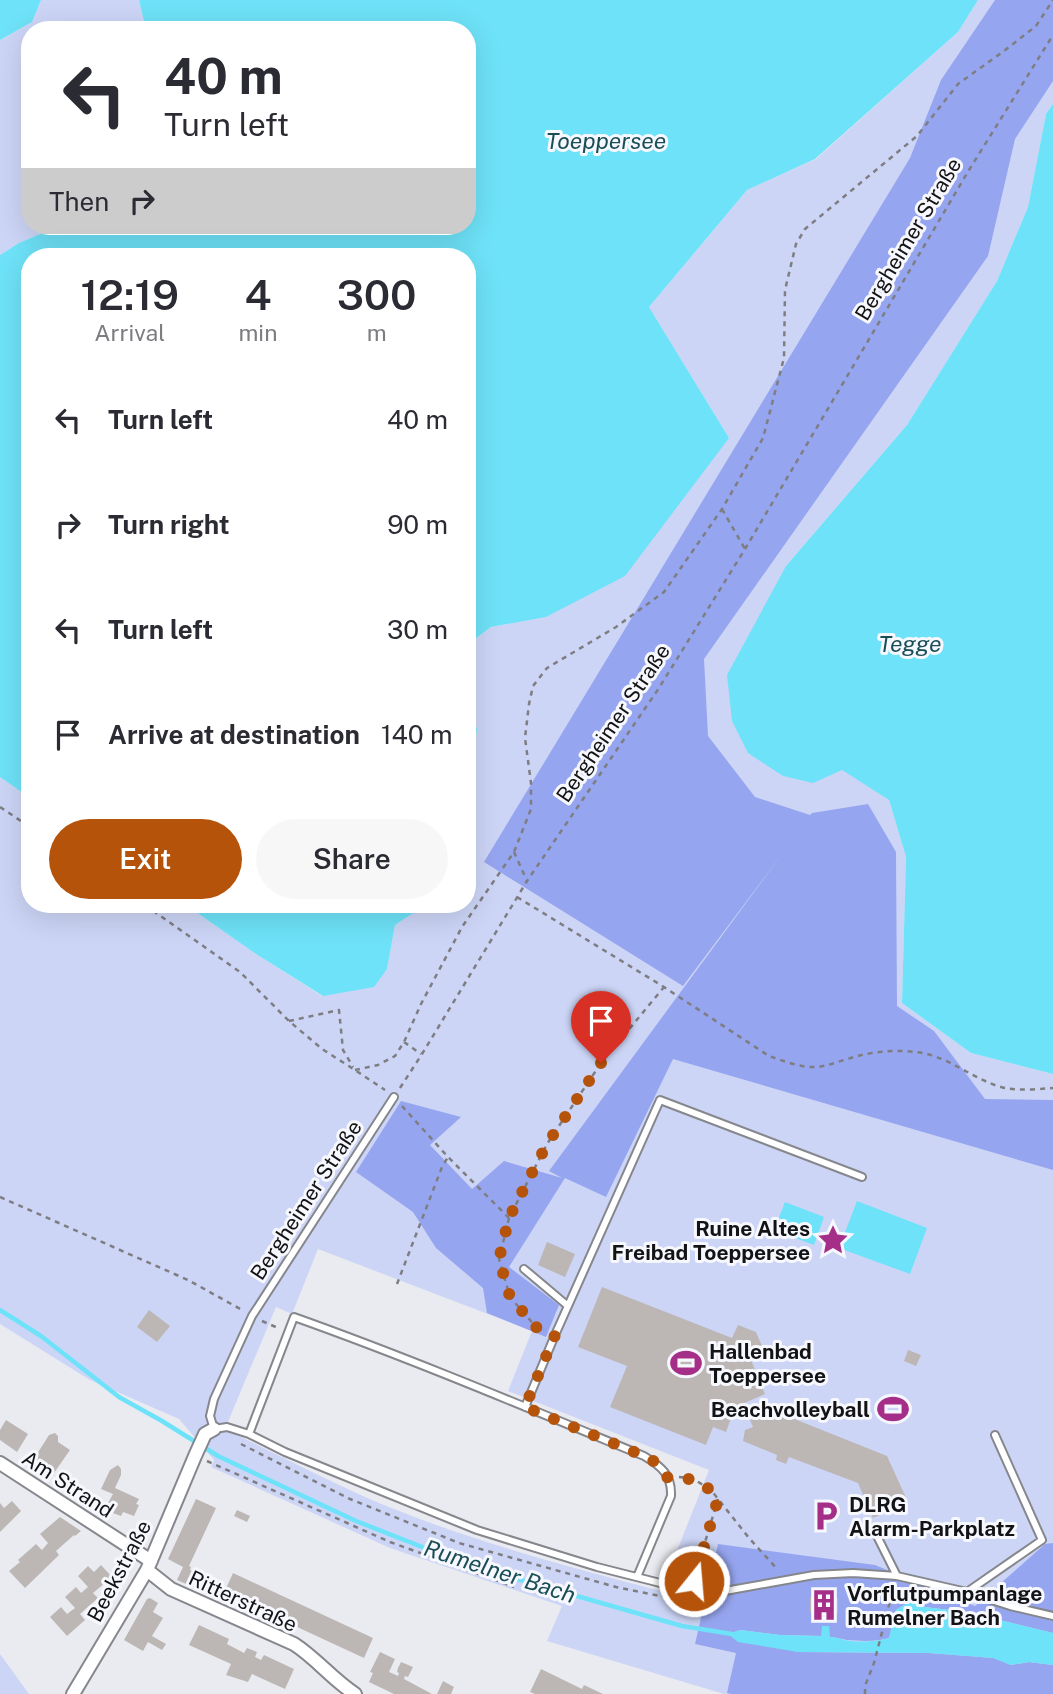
<!DOCTYPE html>
<meta charset="utf-8">
<style>
:root{--surface:#fff;--page:#f7f7f7;--text:#2b2b33;--muted:#7c7c81;--accent:#b45309}
body{margin:0;font-family:"Public Sans",sans-serif;background:var(--page);color:var(--text);height:100vh;display:flex;flex-direction:column;font-size:26px;white-space:nowrap}
*{box-sizing:border-box;margin:0}
p{font-size:23px;color:var(--muted)}
.icon{flex:none;width:38px;height:38px;fill:none;stroke:currentColor;stroke-width:2;stroke-linecap:round;stroke-linejoin:round}
.map{position:relative;flex:1;overflow:hidden}
.side{position:absolute;left:21px;top:248px;width:455px;height:665px;display:flex;flex-direction:column;background:var(--surface);border-radius:28px;box-shadow:0 7px 28px #0002}
.side>*{flex:none}
.hud{position:absolute;left:21px;top:21px;width:455px;height:214px;border-radius:28px;box-shadow:0 7px 28px #0002;background:#fff;color:var(--text);overflow:hidden}
.pin{position:absolute;display:grid;place-items:center;width:60px;height:60px;color:#fff;margin:-72px -30px;border-radius:50% 50% 50% 0;rotate:-45deg;box-shadow:0 0 7px #0007}
.pin .icon{rotate:45deg}
.me{position:absolute;width:77px;margin:-38px;rotate:17deg;stroke-linejoin:round;filter:drop-shadow(0 0 5px #0008)}
.turn{display:flex;align-items:center;gap:24px;height:147px;padding:0 28px;font-size:32px}
.turn .icon{width:91px;height:91px;stroke-width:2.5}
.turn b{display:block;font-size:49px;line-height:60px}
.then{display:flex;align-items:center;height:66px;padding:0 28px;background:#0003;gap:14px;font-size:26px}
.eta{display:flex;justify-content:space-evenly;align-items:center;height:119px;text-align:center}
.eta b{font-size:42px;font-weight:600;line-height:49px}
.action{display:flex;gap:14px;margin-top:auto;padding:14px 28px}
.action a{flex:1;height:80px;border-radius:42px;background:var(--accent);color:#fff;font-size:28px;font-weight:600;line-height:80px;text-align:center}
.action a+a{background:var(--page);color:var(--text)}
ul{padding:0;list-style:none}
li{display:flex;align-items:center;gap:21px;height:105px;padding:0 28px}
li div{flex:1}
li b{display:block;font-size:26px}
li em{font-style:normal}
.map>svg:first-child{display:block}
</style>
<div class="map">
<svg width="1053" height="1694" viewBox="0 0 1053 1694">
<rect width="100%" height="100%" fill="#eaebf0"/>
<path fill="#ccd5f6" fill-rule="evenodd" d="M41,0H139L146,30H30V226H59L19,243L0,255V40L32,22Z
M978,0H1053V104L1046,114L1028,207L997,281L907,425L786,566L842,769L889,800L906,857L902,1003L971,1053L1053,1074V1694H724L547,1641L562,1606L390,1548L211,1467L214,1460L179,1419L90,1380L0,1324V777L30,798V905H186L256,954L322,996L387,969L395,925L418,910L421,905H467V810L477,730L467,704V645L491,627L546,617L729,438L649,307L747,190L816,159L958,32ZM318,1249L532,1331L508,1391L709,1470L661,1591C561,1565 460,1538 365,1497C318,1476 272,1452 225,1429L276,1307L292,1314Z
M0,1654L29,1694H0Z"/>
<path fill="#96a5ef" d="M995,0H1053V81L1015,139L988,256L704,659L708,736L755,797L810,815L812,813L868,804L896,852L897,1006L934,1031L985,1099L1053,1100V1170L673,1059L606,1197L565,1178L509,1267L559,1305L546,1337L487,1313L483,1288L436,1248L413,1212L356,1172L401,1101L461,1117L430,1145L472,1189L504,1161L562,1178L549,1171L785,850L683,986L484,862L910,158L941,80Z
M1053,1543V1633L967,1612L924,1607L909,1602L896,1610L889,1638C875,1642 861,1641 847,1640C840,1639 836,1637 829,1637V1626L822,1636L780,1635L740,1630L729,1634L798,1652L929,1653L994,1658L1011,1665L1029,1662L1053,1665V1694H731L727,1693L736,1653L695,1644L718,1544L875,1565L975,1606L1045,1544Z"/>
<path fill="#6ee2f8" d="M0,0H41L32,22L0,40Z
M139,0H978L958,32L815,159L747,190L649,307L729,438L625,576L546,617L491,627L467,645V257H30V798L0,777V255L19,243L59,226H467V30H146Z
M1053,104V1074L971,1053L902,1003L906,857L889,800L842,770L813,783L783,776L748,753L732,721L727,675L786,566L907,425L997,281L1028,207L1046,114Z
M467,704L477,729L467,810Z
M186,905H421L418,910L395,925L387,969L374,987L323,996L256,954Z
M857,1201L927,1228L910,1274L839,1248Z
M785,1202L824,1217L814,1245L774,1230Z
M909,1602L924,1607L967,1612L1053,1633V1665L1029,1662L1011,1665L993,1658L929,1653L798,1652L738,1642L728,1634L740,1630L780,1635L821,1636L822,1626H829L830,1637C834,1637 837,1638 841,1639C854,1643 876,1642 889,1638L896,1610Z"/>
<g fill="none" stroke-linecap="round" stroke-linejoin="round">
<path stroke="#6ee2f8" stroke-width="4.5" d="M0,1310L41,1336L119,1397L162,1421L218,1456L356,1521L468,1565L682,1626L732,1634"/>
</g>
<path fill="#bcb7b4" d="M547,1242L575,1254L565,1277L538,1265Z
M602,1287L732,1338L738,1325L756,1332L765,1353L751,1360L765,1394L735,1407L726,1432L713,1427L706,1445L610,1407L627,1366L578,1347Z
M149,1310L170,1326L157,1342L137,1327Z
M908,1350L921,1355L916,1366L904,1361Z
M772,1410L887,1456L908,1502L873,1518L858,1483L789,1457L786,1464L776,1460L777,1455L743,1441L745,1430L753,1427L750,1420Z
M6,1420L28,1434L17,1452L0,1440V1430Z
M55,1433L58,1436V1442L70,1450L54,1473L42,1465L40,1467L32,1462L49,1435Z
M118,1465L121,1469V1475L115,1488L139,1499L136,1504L139,1505L134,1516L123,1512L121,1516L113,1513L115,1509L107,1505L113,1494L101,1489L110,1470Z
M196,1499L216,1508L189,1566L191,1567L190,1570L199,1574L193,1587L177,1580L183,1567L168,1559Z
M12,1501L21,1511L0,1532V1503L4,1508Z
M237,1510L250,1516L247,1522L234,1516Z
M60,1517L81,1531L75,1536L74,1535L56,1551L59,1555L25,1588L9,1571L20,1562L18,1560L36,1544L42,1550L48,1543L40,1534Z
M101,1565L112,1577L93,1593L98,1598L80,1614L85,1620L67,1636L50,1617L61,1607L67,1614L75,1608L65,1597L76,1587L81,1593L88,1587L78,1576L88,1566L94,1572Z
M233,1573L373,1638L364,1658L224,1593Z
M810,1597L838,1598V1613L810,1612Z
M150,1598L158,1603L153,1612L163,1618L152,1636L166,1644L162,1650L148,1642L143,1651L124,1640L147,1599Z
M199,1625L229,1639L227,1644L244,1653L247,1648L257,1652L255,1657L261,1660L264,1655L294,1669L285,1689L252,1674L248,1682L226,1675L231,1664L189,1645Z
M380,1652L395,1659L389,1672L398,1676L399,1673L397,1672L398,1668L401,1662L413,1667L408,1677L405,1676L404,1679L432,1694H394L369,1682L373,1673L370,1672Z
M541,1669L582,1689L584,1685L603,1694H535L530,1692Z
M443,1681L454,1687L451,1694H437Z"/>
<g fill="none" stroke-linecap="round" stroke-linejoin="round">
<defs>
<path id="lane" d="M394,1097L252,1316L214,1399L210,1416L214,1429L227,1427L249,1434L285,1452L477,1530L597,1567L672,1586L691,1590L725,1591L814,1575L853,1573L897,1576L967,1592L1010,1606L1053,1616
M524,1269L568,1306
M525,1407L555,1335L660,1100L862,1177
M249,1434L294,1317C412,1359 528,1408 644,1456C661,1466 672,1475 671,1496L637,1577
M873,1528L897,1576
M967,1592L1042,1540L995,1435"/>
<path id="street" d="M0,1463L151,1561
M147,1570L171,1589L294,1644C316,1658 333,1680 355,1694
M73,1694L147,1570L195,1456L205,1434L214,1429"/>
</defs>
<use href="#lane" stroke="#85878c" stroke-width="10"/>
<use href="#street" stroke="#85878c" stroke-width="16"/>
<path stroke="#7e7e82" stroke-width="2.5" stroke-dasharray="5 5" stroke-linecap="butt" d="M722,509L745,549
M0,807L30,827
M514,852L527,881
M517,897L664,987L769,1056C784,1061 801,1068 816,1067C830,1066 844,1059 858,1056C876,1051 897,1050 916,1052C948,1055 974,1081 1005,1088C1020,1091 1038,1089 1053,1088
M145,905L240,972L289,1021L322,1049L355,1070L385,1090
M289,1021L339,1010L343,1050L353,1067
M404,1042L421,1054
M355,1070L378,1065L395,1056L404,1042L421,1004L462,927L514,852L531,809V783L525,738L529,704L533,686L547,668L616,627L664,592L722,509L763,438L784,358L785,290L796,244L805,229L917,136L958,84L1004,51L1036,26L1053,0
M400,1088L422,1054L527,881L659,688L745,549L969,170L1053,35
M402,1106L448,1157L509,1218L547,1144L601,1063L664,987
M0,1197L188,1280L244,1311
M509,1218L499,1259L510,1297L537,1328L544,1330
M397,1284L442,1167L448,1157
M262,1321L278,1328
M241,1444L350,1499L459,1543L616,1587L660,1596H665
M207,1461L390,1542L514,1587
M679,1477L692,1478L711,1490L749,1538L778,1570
M694,1579L718,1499
M865,1694V1686L874,1663L894,1586"/>
<use href="#lane" stroke="#fff" stroke-width="6"/>
<use href="#street" stroke="#fff" stroke-width="12"/>
</g>
<g fill="none" stroke-linecap="round" stroke-linejoin="round">
<path stroke="#b45309" stroke-width="12" stroke-dasharray="0 21.6" d="M601,1063L547,1144L536,1165L509,1218L499,1259L510,1297L537,1328L555,1335L525,1407L644,1456L655,1462L668,1478C691,1477 704,1481 718,1499L694,1581"/>
</g>
<defs>
<symbol id="sight-bare" viewBox="-9 -9 18 18"><path d="M0-6L1.8-2.2L6-1.7L2.9 1.2L3.7 5.4L0 3.3L-3.7 5.4L-2.9 1.2L-6-1.7L-1.8-2.2Z" fill="#a52f88" stroke="#f7f8fe" stroke-width="2.5" paint-order="stroke"/></symbol>
<symbol id="stadium-bare" viewBox="-9 -9 18 18"><path d="M0-5a6.5 5 0 1 0 0 10a6.5 5 0 1 0 0-10ZM-3.5-1.8h7v3.6h-7Z" fill="#a52f88" stroke="#f7f8fe" stroke-width="2.5" paint-order="stroke"/></symbol>
<symbol id="parking-bare" viewBox="-9 -9 18 18"><path d="M-3.5-5.5H1a3.5 3.5 0 0 1 0 7H-1V5.5H-3.5ZM-1-3.4V-.6H.8a1.4 1.4 0 0 0 0-2.8Z" fill="#a52f88" stroke="#f7f8fe" stroke-width="2.5" paint-order="stroke"/></symbol>
<symbol id="building-bare" viewBox="-9 -9 18 18"><path d="M-4-6H4V6H1V3H-1V6H-4ZM-2.5-4.3h1.7v1.8h-1.7ZM.8-4.3h1.7v1.8H.8ZM-2.5-1h1.7V.8h-1.7ZM.8-1h1.7V.8H.8Z" fill="#a52f88" stroke="#f7f8fe" stroke-width="2.5" paint-order="stroke"/></symbol>
</defs>
<g fill-rule="evenodd">
<use href="#sight-bare" x="811" y="1218" width="44" height="44"/>
<use href="#stadium-bare" x="664" y="1341" width="44" height="44"/>
<use href="#stadium-bare" x="871" y="1387" width="44" height="44"/>
<use href="#parking-bare" x="804" y="1494" width="44" height="44"/>
<use href="#building-bare" x="802" y="1583" width="44" height="44"/>
</g>
<g text-anchor="middle" dominant-baseline="central" stroke-width="6" stroke-linejoin="round" paint-order="stroke">
<g font-size="21" fill="#131315" stroke="#f7f8fe">
<text transform="translate(908 239) rotate(-59)">Bergheimer Straße</text>
<text transform="translate(613 723) rotate(-56)">Bergheimer Straße</text>
<text transform="translate(306 1200) rotate(-57)">Bergheimer Straße</text>
<text transform="translate(68 1484) rotate(33)">Am Strand</text>
<text transform="translate(119 1571) rotate(-62)">Beekstraße</text>
<text transform="translate(243 1601) rotate(25)">Ritterstraße</text>
</g>
<g font-size="21" font-weight="bold" fill="#131315" stroke="#f7f8fe" text-anchor="start">
<text x="810" y="1228" text-anchor="end">Ruine Altes<tspan x="810" dy="24">Freibad Toeppersee</tspan></text>
<text x="709" y="1351">Hallenbad<tspan x="709" dy="24">Toeppersee</tspan></text>
<text x="870" y="1409" text-anchor="end">Beachvolleyball</text>
<text x="849" y="1504">DLRG<tspan x="849" dy="24">Alarm-Parkplatz</tspan></text>
<text x="847" y="1593">Vorflutpumpanlage<tspan x="847" dy="24">Rumelner Bach</tspan></text>
</g>
<g font-size="23" font-style="italic" fill="#1a4e57" stroke="#f7f8fe">
<text x="606" y="140">Toeppersee</text>
<text x="910" y="643">Tegge</text>
<text transform="translate(500 1571) rotate(18)">Rumelner Bach</text>
</g>
</g>
</svg>
<div class="pin" style="left:601px;top:1063px;background:#d93025"><svg class="icon" aria-label="arrive" viewBox="0 0 24 24"><path d="M6 21V4h12l-3 4 3 4H6"/></svg></div>
<svg class="me" style="left:694px;top:1581px" viewBox="-20 -20 40 40"><circle r="17" fill="#b45309" stroke="#fff" stroke-width="3"/><path d="M0-11L8 9 0 5-8 9z" fill="#fff"/></svg>
<div class="hud">
<div class="turn"><svg class="icon" aria-label="left" viewBox="0 0 24 24"><path d="M17 20v-9H6M10 6l-5 5 5 5"/></svg><div><b>40 m</b>Turn left</div></div>
<div class="then">Then<svg class="icon" aria-label="right" viewBox="0 0 24 24"><path d="M7 20v-9h11M14 6l5 5-5 5"/></svg></div>
</div>
<section class="side">
<div class="eta">
<div><b>12:19</b><p>Arrival</p></div>
<div><b>4</b><p>min</p></div>
<div><b>300</b><p>m</p></div>
</div>
<ul>
<li><svg class="icon" aria-label="left" viewBox="0 0 24 24"><path d="M17 20v-9H6M10 6l-5 5 5 5"/></svg><div><b>Turn left</b></div><em>40 m</em></li>
<li><svg class="icon" aria-label="right" viewBox="0 0 24 24"><path d="M7 20v-9h11M14 6l5 5-5 5"/></svg><div><b>Turn right</b></div><em>90 m</em></li>
<li><svg class="icon" aria-label="left" viewBox="0 0 24 24"><path d="M17 20v-9H6M10 6l-5 5 5 5"/></svg><div><b>Turn left</b></div><em>30 m</em></li>
<li><svg class="icon" aria-label="arrive" viewBox="0 0 24 24"><path d="M6 21V4h12l-3 4 3 4H6"/></svg><div><b>Arrive at destination</b></div><em>140 m</em></li>
</ul>
<div class="action"><a>Exit</a><a>Share</a></div>
</section>
</div>
